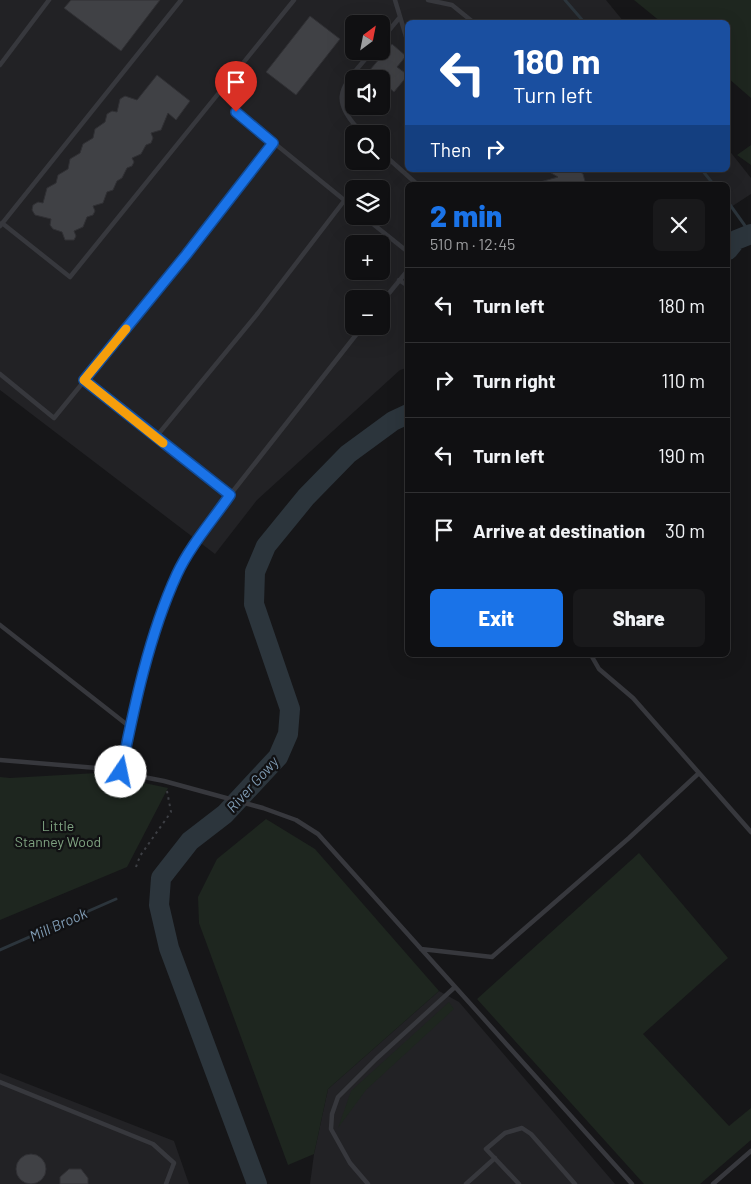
<!DOCTYPE html>
<meta charset="utf-8">
<style>
:root{--surface:#101012;--page:#19191b;--text:#f1f3f6;--muted:#9c9d9f;--line:#303032;--accent:#1a73e8}
body{margin:0;font-family:Barlow,sans-serif;background:var(--page);color:var(--text);height:100vh;display:flex;flex-direction:column;font-size:19px;white-space:nowrap}
*{box-sizing:border-box;margin:0}
p{font-size:16px;color:var(--muted)}
.icon{flex:none;width:28px;height:28px;fill:none;stroke:currentColor;stroke-width:2;stroke-linecap:round;stroke-linejoin:round}
.map{position:relative;flex:1;overflow:hidden}
.details{position:absolute;left:405px;top:182px;width:325px;height:475px;display:flex;flex-direction:column;background:var(--surface);border-radius:8px;box-shadow:0 5px 20px #0002,0 0 0 1px var(--line)}
.details>*{flex:none}
.top-card{position:absolute;left:405px;top:20px;width:325px;height:152px;border-radius:8px;box-shadow:0 5px 20px #0002,0 0 0 1px var(--line);background:#1a4fa0;color:#fff;overflow:hidden}
.needle{width:32px;rotate:32deg}
.fabs{position:absolute;left:345px;top:15px;display:grid;gap:10px}
.fabs a{display:grid;place-items:center;width:45px;height:45px;border-radius:8px;background:var(--surface);box-shadow:0 5px 20px #0002,0 0 0 1px var(--line);font-size:25px}
.pin{position:absolute;display:grid;place-items:center;width:42px;height:42px;color:#fff;margin:-51px -21px;border-radius:50% 50% 50% 0;rotate:-45deg;box-shadow:0 0 5px #0007}
.pin .icon{rotate:45deg}
.me{position:absolute;width:55px;margin:-28px;rotate:11deg;stroke-linejoin:round;filter:drop-shadow(0 0 4px #0008)}
.turn{display:flex;align-items:center;gap:18px;height:105px;padding:0 25px;font-size:22px}
.turn .icon{width:65px;height:65px;stroke-width:2.5}
.turn b{display:block;font-size:35px;line-height:42px}
.then{display:flex;align-items:center;height:48px;padding:0 25px;background:#0003;gap:10px;font-size:19px}
.round{display:grid;place-items:center;flex:none;width:52px;height:52px;border-radius:8px;background:var(--page)}
.summary{display:flex;align-items:center;justify-content:space-between;height:85px;padding:0 25px}
h1{font-size:30px;font-weight:800;line-height:38px;color:var(--accent)}
.primary-button{display:flex;gap:10px;margin-top:auto;padding:10px 25px}
.primary-button a{flex:1;height:58px;border-radius:8px;background:var(--accent);color:#fff;font-size:20px;font-weight:800;line-height:58px;text-align:center}
.primary-button a+a{background:var(--page);color:var(--text)}
ul{padding:0;list-style:none}
li{display:flex;align-items:center;gap:15px;height:75px;padding:0 25px;border-top:1px solid var(--line)}
li div{flex:1}
li b{display:block;font-size:19px}
li em{font-style:normal}
.map>svg:first-child{display:block}
</style>
<div class="map">
<svg width="751" height="1184" viewBox="0 0 751 1184">
<rect width="100%" height="100%" fill="#161618"/>
<path fill="#222225" fill-rule="evenodd" d="M0,0H606L624,22H408V170H728V149L751,178V194L728,209V185H408L407,368L400,370L257,500L215,554L0,390ZM354,24H381V51H354ZM354,79H381V106H354ZM354,134H381V161H354ZM354,189H381V216H354ZM354,244H381V271H354ZM354,299H381V326H354Z
M439,991L459,1002L615,1184H310L314,1154L328,1089Z
M0,1073L174,1141L189,1184H0Z"/>
<path fill="#1e261f" d="M634,0H751V98L728,78V22H661Z
M751,145V165L737,155Z
M97,773L168,788L127,867L0,920V777L10,778Z
M266,819L315,849L439,991L328,1089L314,1154L288,1165L199,923L198,897L217,859Z
M639,853L728,958L643,1034L729,1126L751,1108V1140L700,1184H644L477,999Z
M449,1002L454,1009L366,1090L338,1128L351,1091Z"/>
<g fill="none" stroke-linecap="round" stroke-linejoin="round">
<path stroke="#2c353c" stroke-width="3" d="M565,0L584,22
M702,170L714,185
M728,202L751,234
M0,950L116,899"/>
<path stroke="#2c353c" stroke-width="20" d="M728,250L736,240L751,234
M257,1184L169,948L159,905L161,878L190,841L225,814L278,757L288,734L290,709L254,604L255,572L266,546L306,497L348,454L393,421L408,414"/>
</g>
<path fill="#404145" stroke="#303034" d="M71,0H160L121,51L64,8Z
M310,16L340,39L296,95L266,72Z
M392,44L406,56L397,67L408,75L394,92L381,81V79L369,71Z
M157,75L190,101L176,120L168,113L161,130L151,133L153,138L151,143L146,145L141,154L132,158L134,162L132,166L127,168L122,178L117,181L113,190L107,192L103,203L93,206L95,211L93,215L87,217L83,227L74,231L76,236L74,240H65L62,232L53,229L50,225L51,219L35,215L32,210L33,205L38,202L43,203L47,188L56,183L58,175L68,169L70,159L80,153L83,144L93,138L95,129L105,122L107,114L112,111L117,112L120,99L125,96L137,100Z
M546,170H578L583,174L586,185H540V182L558,177Z
M16 1169a15 15 0 1 1 30 0a15 15 0 1 1-30 0Z
M69,1169H81L88,1178V1184H60V1177Z"/>
<g fill="none" stroke-linecap="round" stroke-linejoin="round">
<path stroke="#3d3f44" stroke-width="2" stroke-dasharray="2.5 4" stroke-linecap="butt" d="M136,867L140,856L171,812L167,791"/>
<path stroke="#37383d" stroke-width="4.5" d="M395,0L408,43
M428,0L452,5L473,22
M381,40L400,17
M0,65L49,0
M236,112L354,208
M363,134C325,96 344,86 372,51
M381,152L418,185
M363,216L408,252
M2,223L70,277L294,0
M0,226L181,0
M399,280L408,286
M381,303L408,270
M0,374L54,418L187,255L273,143
M84,381L230,495L363,326
M156,437L258,313L344,201
M0,625L130,727
M591,655L599,669L633,698L751,832
M0,760L97,768L164,781L263,808L296,820L318,834L632,1184
M121,772C134,708 149,634 177,574C190,546 212,521 230,495
M421,949L492,957L629,838L699,773
M0,1082L153,1144L174,1163L166,1184
M368,1184L350,1163L331,1129L332,1114L338,1097L376,1059L455,987
M466,1184L495,1158
M519,1184L486,1149L505,1133L522,1128L531,1134L575,1184
M713,1184L751,1151"/>
</g>
<g fill="none" stroke-linecap="round" stroke-linejoin="round">
<defs>
<path id="route" d="M121,772C134,707 149,635 177,574C190,546 212,521 230,495L84,380L186,255L273,143L236,112"/>
</defs>
<use href="#route" stroke="#114b97" stroke-width="12"/>
<use href="#route" stroke="#1a73e8" stroke-width="9"/>
<path stroke="#f59e0b" stroke-width="9" d="M126,329L84,380L163,443"/>
</g>
<g text-anchor="middle" dominant-baseline="central" stroke-width="4.5" stroke-linejoin="round" paint-order="stroke">
<g font-size="14" fill="#7fa381" stroke="#111113">
<text x="58" y="825">Little<tspan x="58" dy="16">Stanney Wood</tspan></text>
</g>
<g font-size="15" font-style="italic" fill="#7f9bb3" stroke="#111113">
<text transform="translate(252 784) rotate(-48)">River Gowy</text>
<text transform="translate(58 924) rotate(-24)">Mill Brook</text>
</g>
</g>
</svg>
<div class="fabs">
<a><svg class="needle" viewBox="-14 -14 28 28"><path d="M0-13l5 13h-10z" fill="#e53935"/><path d="M0 13l5-13h-10z" fill="#9c9d9f"/></svg></a>
<a><svg class="icon" aria-label="sound" viewBox="0 0 24 24"><path d="M4 9h4l5-4v14l-5-4H4zM17 9q2 3 0 6"/></svg></a>
<a><svg class="icon" aria-label="search" viewBox="0 0 24 24"><circle cx="10" cy="10" r="6"/><path d="M15 15l6 6"/></svg></a>
<a><svg class="icon" aria-label="layers" viewBox="0 0 24 24"><path d="M12 4l9 5-9 5-9-5zM3 14l9 5 9-5"/></svg></a>
<a>+</a>
<a>−</a>
</div>
<div class="pin" style="left:236px;top:112px;background:#d93025"><svg class="icon" aria-label="arrive" viewBox="0 0 24 24"><path d="M6 21V4h12l-3 4 3 4H6"/></svg></div>
<svg class="me" style="left:121px;top:772px" viewBox="-20 -20 40 40"><circle r="19" fill="#fff"/><path d="M0-13L10 11 0 6-10 11z" fill="#1a73e8"/></svg>
<div class="top-card">
<div class="turn"><svg class="icon" aria-label="left" viewBox="0 0 24 24"><path d="M17 20v-9H6M10 6l-5 5 5 5"/></svg><div><b>180 m</b>Turn left</div></div>
<div class="then">Then<svg class="icon" aria-label="right" viewBox="0 0 24 24"><path d="M7 20v-9h11M14 6l5 5-5 5"/></svg></div>
</div>
<section class="details">
<div class="summary"><div><h1>2 min</h1><p>510 m · 12:45</p></div><a class="round"><svg class="icon" aria-label="close" viewBox="0 0 24 24"><path d="M6 6l12 12M18 6L6 18"/></svg></a></div>
<ul>
<li><svg class="icon" aria-label="left" viewBox="0 0 24 24"><path d="M17 20v-9H6M10 6l-5 5 5 5"/></svg><div><b>Turn left</b></div><em>180 m</em></li>
<li><svg class="icon" aria-label="right" viewBox="0 0 24 24"><path d="M7 20v-9h11M14 6l5 5-5 5"/></svg><div><b>Turn right</b></div><em>110 m</em></li>
<li><svg class="icon" aria-label="left" viewBox="0 0 24 24"><path d="M17 20v-9H6M10 6l-5 5 5 5"/></svg><div><b>Turn left</b></div><em>190 m</em></li>
<li><svg class="icon" aria-label="arrive" viewBox="0 0 24 24"><path d="M6 21V4h12l-3 4 3 4H6"/></svg><div><b>Arrive at destination</b></div><em>30 m</em></li>
</ul>
<div class="primary-button"><a>Exit</a><a>Share</a></div>
</section>
</div>
